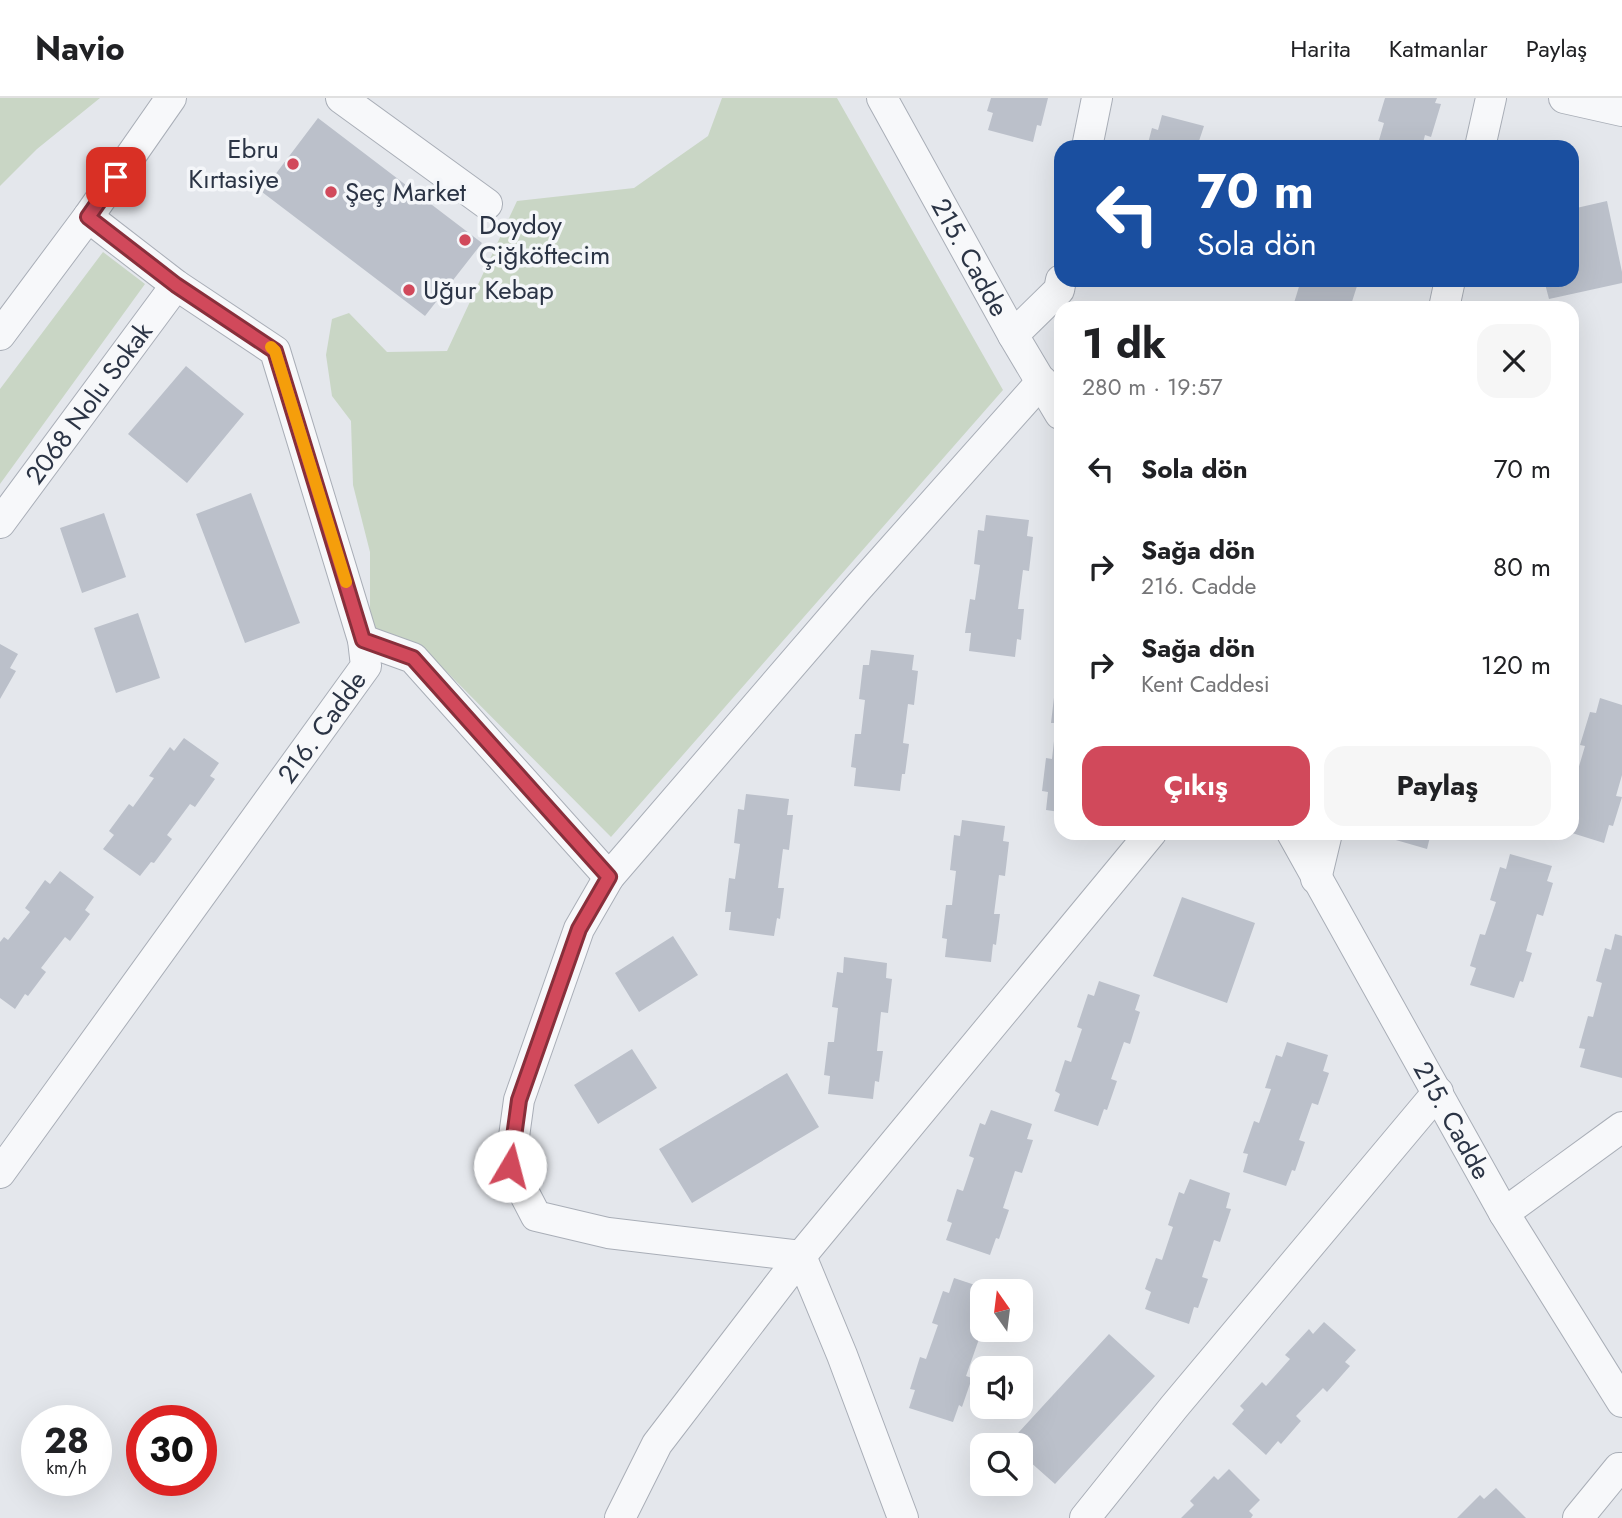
<!DOCTYPE html>
<html lang="tr">
<meta charset="utf-8">
<style>
:root{--surface:#fff;--page:#f6f6f6;--text:#202124;--muted:#757577;--line:#e0e0e0;--accent:#d1495b}
body{margin:0;font-family:Jost,sans-serif;background:var(--page);color:var(--text);height:100vh;display:flex;flex-direction:column;font-size:26px;white-space:nowrap}
*{box-sizing:border-box;margin:0}
p{font-size:23px;color:var(--muted)}
.icon{flex:none;width:38px;height:38px;fill:none;stroke:currentColor;stroke-width:2;stroke-linecap:round;stroke-linejoin:round}
.map{position:relative;flex:1;overflow:hidden}
.side{position:absolute;left:1054px;top:203px;width:525px;height:539px;display:flex;flex-direction:column;background:var(--surface);border-radius:21px;box-shadow:0 7px 28px #0002}
.side>*{flex:none}
.banner{position:absolute;left:1054px;top:42px;width:525px;height:147px;border-radius:21px;box-shadow:0 7px 28px #0002;background:#1a4fa0;color:#fff;overflow:hidden}
.needle{width:46px;rotate:346deg}
.fabs{position:absolute;left:970px;top:1181px;display:grid;gap:14px}
.fabs a{display:grid;place-items:center;width:63px;height:63px;border-radius:14px;background:var(--surface);box-shadow:0 7px 28px #0002;font-size:35px}
.speed{position:absolute;left:21px;top:1307px;display:flex;gap:14px;font-size:35px;font-weight:700;text-align:center}
.speed>*{display:grid;place-content:center;width:91px;height:91px;border-radius:50%;background:var(--surface);box-shadow:0 7px 28px #0002;line-height:1}
.speed small{font-size:18px;font-weight:400}
.speed .limit{border:10px solid #d22;background:#fff;color:#111}
.pin{position:absolute;display:grid;place-items:center;width:60px;height:60px;color:#fff;margin:-30px;border-radius:14px;box-shadow:0 4px 10px #0006}
.me{position:absolute;width:77px;margin:-38px;rotate:8deg;stroke-linejoin:round;filter:drop-shadow(0 0 5px #0008)}
.turn{display:flex;align-items:center;gap:24px;height:147px;padding:0 28px;font-size:32px}
.turn .icon{width:91px;height:91px;stroke-width:2.5}
.turn b{display:block;font-size:49px;line-height:60px}
.round{display:grid;place-items:center;flex:none;width:74px;height:74px;border-radius:21px;background:var(--page)}
.overview{display:flex;align-items:center;justify-content:space-between;height:119px;padding:0 28px}
h1{font-size:42px;font-weight:700;line-height:52px}
.cta{display:flex;gap:14px;margin-top:auto;padding:14px 28px}
.cta a{flex:1;height:80px;border-radius:21px;background:var(--accent);color:#fff;font-size:28px;font-weight:700;line-height:80px;text-align:center}
.cta a+a{background:var(--page);color:var(--text)}
ul{padding:0;list-style:none}
li{display:flex;align-items:center;gap:21px;height:98px;padding:0 28px}
li div{flex:1}
li b{display:block;font-size:26px}
li em{font-style:normal}
header{display:flex;align-items:center;gap:42px;box-sizing:border-box;height:98px;padding:0 35px;background:var(--surface);border-bottom:2px solid var(--line)}
header strong{font-size:33px}
nav{display:flex;gap:38px;margin-inline-start:auto;font-size:24px}
.map>svg:first-child{display:block}
</style>
<header>
<strong>Navio</strong>
<nav><a>Harita</a><a>Katmanlar</a><a>Paylaş</a></nav>
</header>
<div class="map">
<svg width="1622" height="1420" viewBox="0 0 1622 1420">
<rect width="100%" height="100%" fill="#e4e7ec"/>
<path fill="#c9d6c5" d="M0,0H100L37,51L0,88Z
M722,0H837L1003,292L611,739L420,547L370,530V454L353,387L351,323L332,298L326,257L332,221L349,215L387,254L447,253L517,103L634,90L708,38Z
M103,154L145,186L0,386V291Z"/>
<path fill="#bbc0ca" d="M991,0H1048L1041,28L1037,27L1033,44L988,32L993,15L987,13Z
M1385,0H1437L1435,5L1441,6L1431,39L1425,37L1422,49H1377L1384,25L1378,23Z
M1162,17L1204,28L1199,43L1206,45L1205,49H1147L1152,30L1158,32Z
M318,20L482,145L425,218L262,94Z
M1607,103L1622,174V185L1549,201L1544,182H1572V111Z
M1301,182H1352L1351,186L1357,188L1350,210H1298L1299,207L1294,205Z
M186,268L244,316L187,385L128,336Z
M251,395L300,525L245,545L196,416Z
M104,415L126,479L82,495L60,430Z
M986,417L1029,422L1027,438L1033,439L1029,473L1023,472L1018,511H1024L1021,542L1017,541L1015,559L969,553L971,535H965L970,501L975,502L980,467L974,466L978,432L984,433Z
M138,515L160,580L116,595L94,530Z
M0,546L18,556L10,570L16,573L0,601Z
M871,552L914,557L912,572L918,573L914,607L908,606L903,645L909,646L905,676H902L900,693L854,688L856,670L851,669L855,636H861L865,602L859,601L863,567H869Z
M1055,591H1060V714L1046,712L1048,694L1042,693L1046,660L1052,661L1056,625H1051Z
M1600,600L1622,607V677L1616,698L1622,699L1613,728L1609,727L1604,745L1572,735V681L1575,682L1585,648L1580,647L1590,614L1596,615Z
M184,640L219,665L210,678L215,681L195,709L190,706L167,737L172,741L154,765L151,764L140,778L103,751L114,737L109,733L129,706L133,709L154,680L149,678L170,649L174,653Z
M746,696L789,701L787,717H793L789,752L783,751L778,790H784L780,821L777,820L774,838L729,832L731,814H725L729,780L735,781L740,746L734,745L738,711L744,712Z
M962,722L1005,728L1003,743L1009,744L1005,778L999,777L994,816H1000L996,847L993,846L991,864L945,859L947,841L942,840L946,807H952L956,773L950,772L954,737L960,738Z
M1383,735H1431L1427,751L1382,738Z
M1510,756L1552,768L1547,783L1553,785L1543,818L1537,816L1526,853L1532,855L1523,884L1520,883L1514,900L1470,887L1476,870L1470,868L1480,836L1485,837L1496,804L1490,802L1500,769L1506,771Z
M60,773L94,799L85,812L90,816L70,843L65,839L41,870L46,874L28,898L25,896L15,911L0,900V844L4,839L8,842L30,814L25,810L45,782L50,786Z
M1182,799L1255,825L1227,905L1153,878Z
M1615,836L1622,838V980L1580,969L1585,951L1579,950L1588,918L1593,919L1602,885L1596,883L1605,850L1611,852Z
M673,838L698,877L639,914L615,875Z
M844,859L887,865L886,880L892,881L888,915L881,914L877,953H883L879,984L875,983L873,1001L828,996L830,978L824,977L828,944H834L838,910L832,909L837,874L843,875Z
M1099,883L1140,897L1135,912L1140,914L1130,946L1124,944L1111,981L1117,983L1107,1012L1104,1011L1098,1028L1054,1013L1060,996L1055,993L1065,962L1071,964L1082,931L1077,929L1088,896L1094,898Z
M1287,944L1328,957L1323,973L1329,975L1318,1007L1312,1005L1299,1042L1305,1044L1295,1073L1292,1072L1286,1088L1243,1074L1248,1056L1243,1055L1254,1023L1259,1025L1271,991L1265,990L1276,957L1282,959Z
M632,951L657,990L598,1026L574,987Z
M787,975L819,1029L692,1105L659,1051Z
M991,1012L1032,1026L1027,1041L1033,1042L1022,1075L1015,1073L1003,1110L1009,1112L999,1141L996,1140L990,1157L946,1142L952,1125L947,1123L957,1091L963,1093L974,1060L969,1058L980,1025L985,1027Z
M1190,1081L1230,1095L1226,1110L1231,1111L1220,1144L1214,1142L1202,1179L1208,1181L1198,1210L1194,1209L1189,1226L1145,1211L1151,1194L1145,1191L1156,1160L1162,1162L1173,1129L1168,1127L1179,1094L1184,1096Z
M954,1180L993,1193L982,1194V1232H988L985,1243L979,1241L966,1278L972,1280L962,1309L959,1307L953,1324L909,1310L915,1292L910,1291L920,1259L926,1261L938,1227L932,1225L943,1193L949,1195Z
M1324,1224L1356,1252L1345,1264L1350,1268L1327,1294L1323,1290L1296,1318L1301,1323L1281,1346L1278,1343L1266,1357L1232,1326L1244,1312L1240,1308L1262,1284L1266,1288L1290,1261L1285,1257L1309,1231L1313,1236Z
M1109,1236L1155,1278L1055,1386L1020,1355V1348H1012L1009,1345Z
M1229,1371L1260,1402L1249,1413L1253,1417L1251,1420H1181L1194,1407L1190,1403L1214,1378L1218,1382Z
M1496,1390L1526,1420H1457L1480,1397L1484,1401Z"/>
<g fill="none" stroke-linecap="round" stroke-linejoin="round">
<defs>
<g id="street">
<path d="M341,0L487,106"/>
<path id="s1" d="M882,0L1013,237L1060,316"/>
<path d="M1564,0L1622,13"/>
<path d="M1087,49L1097,0"/>
<path d="M1480,49L1491,0"/>
<path d="M1444,210L1450,182"/>
<path d="M0,237L88,119L171,0"/>
<path d="M1013,237L1059,192L1061,182"/>
<path id="s2" d="M0,425L176,187"/>
<path d="M363,542L413,560L609,779L857,491L1042,283"/>
<path id="s3" d="M1292,735L1504,1115L1622,1304"/>
<path d="M609,779L579,831L519,1002L510,1068L536,1118L608,1135L801,1158L1151,735"/>
<path d="M1316,781L1327,735"/>
<path id="s4" d="M0,1075L366,568L363,542L275,253L176,187L88,119"/>
<path d="M1504,1115L1622,1029"/>
<path d="M620,1420L657,1346L801,1158L842,1257L903,1420"/>
<path d="M1085,1420L1174,1309L1438,994"/>
<path d="M1578,1420L1619,1370H1622"/>
</g>
</defs>
<use href="#street" stroke="#a9aeb7" stroke-width="32"/>
<use href="#street" stroke="#f7f8fa" stroke-width="30"/>
</g>
<g fill="none" stroke-linecap="round" stroke-linejoin="round">
<defs>
<path id="route" d="M116,79L88,119L176,187L275,253L363,542L413,560L609,779L579,831L519,1002L510,1068"/>
</defs>
<use href="#route" stroke="#882f3b" stroke-width="18"/>
<use href="#route" stroke="#d1495b" stroke-width="12"/>
<path stroke="#f59e0b" stroke-width="12" d="M271,249L275,253L346,484"/>
</g>
<g fill="#d1495b" stroke="#f4f6f9" stroke-width="2.5">
<circle cx="293" cy="66" r="7"/>
<circle cx="331" cy="94" r="7"/>
<circle cx="465" cy="142" r="7"/>
<circle cx="409" cy="192" r="7"/>
</g>
<g text-anchor="middle" dominant-baseline="central" stroke-width="7" stroke-linejoin="round" paint-order="stroke">
<g font-size="26" fill="#2b3445" stroke="#f4f6f9" text-anchor="start">
<text x="279" y="51" text-anchor="end">Ebru<tspan x="279" dy="30">Kırtasiye</tspan></text>
<text x="345" y="94">Şeç Market</text>
<text x="479" y="127">Doydoy<tspan x="479" dy="30">Çiğköftecim</tspan></text>
<text x="423" y="192">Uğur Kebap</text>
</g>
<g font-size="26" fill="#2b3445" stroke="#f4f6f9">
<text stroke="none"><textPath href="#s1" startOffset="182">215. Cadde</textPath></text>
<text stroke="none"><textPath href="#s2" startOffset="149">2068 Nolu Sokak</textPath></text>
<text stroke="none"><textPath href="#s4" startOffset="550">216. Cadde</textPath></text>
<text stroke="none"><textPath href="#s3" startOffset="329">215. Cadde</textPath></text>
</g>
</g>
</svg>
<div class="fabs">
<a><svg class="needle" viewBox="-14 -14 28 28"><path d="M0-13l5 13h-10z" fill="#e53935"/><path d="M0 13l5-13h-10z" fill="#757577"/></svg></a>
<a><svg class="icon" aria-label="sound" viewBox="0 0 24 24"><path d="M4 9h4l5-4v14l-5-4H4zM17 9q2 3 0 6"/></svg></a>
<a><svg class="icon" aria-label="search" viewBox="0 0 24 24"><circle cx="10" cy="10" r="6"/><path d="M15 15l6 6"/></svg></a>
</div>
<div class="speed"><div>28<small>km/h</small></div><div class="limit">30</div></div>
<div class="pin" style="left:116px;top:79px;background:#d93025"><svg class="icon" aria-label="arrive" viewBox="0 0 24 24"><path d="M6 21V4h12l-3 4 3 4H6"/></svg></div>
<svg class="me" style="left:510px;top:1068px" viewBox="-20 -20 40 40"><circle r="19" fill="#fff"/><path d="M0-13L10 11 0 6-10 11z" fill="#d1495b"/></svg>
<div class="banner">
<div class="turn"><svg class="icon" aria-label="left" viewBox="0 0 24 24"><path d="M17 20v-9H6M10 6l-5 5 5 5"/></svg><div><b>70 m</b>Sola dön</div></div>
</div>
<section class="side">
<div class="overview"><div><h1>1 dk</h1><p>280 m · 19:57</p></div><a class="round"><svg class="icon" aria-label="close" viewBox="0 0 24 24"><path d="M6 6l12 12M18 6L6 18"/></svg></a></div>
<ul>
<li><svg class="icon" aria-label="left" viewBox="0 0 24 24"><path d="M17 20v-9H6M10 6l-5 5 5 5"/></svg><div><b>Sola dön</b></div><em>70 m</em></li>
<li><svg class="icon" aria-label="right" viewBox="0 0 24 24"><path d="M7 20v-9h11M14 6l5 5-5 5"/></svg><div><b>Sağa dön</b><p>216. Cadde</p></div><em>80 m</em></li>
<li><svg class="icon" aria-label="right" viewBox="0 0 24 24"><path d="M7 20v-9h11M14 6l5 5-5 5"/></svg><div><b>Sağa dön</b><p>Kent Caddesi</p></div><em>120 m</em></li>
</ul>
<div class="cta"><a>Çıkış</a><a>Paylaş</a></div>
</section>
</div>
